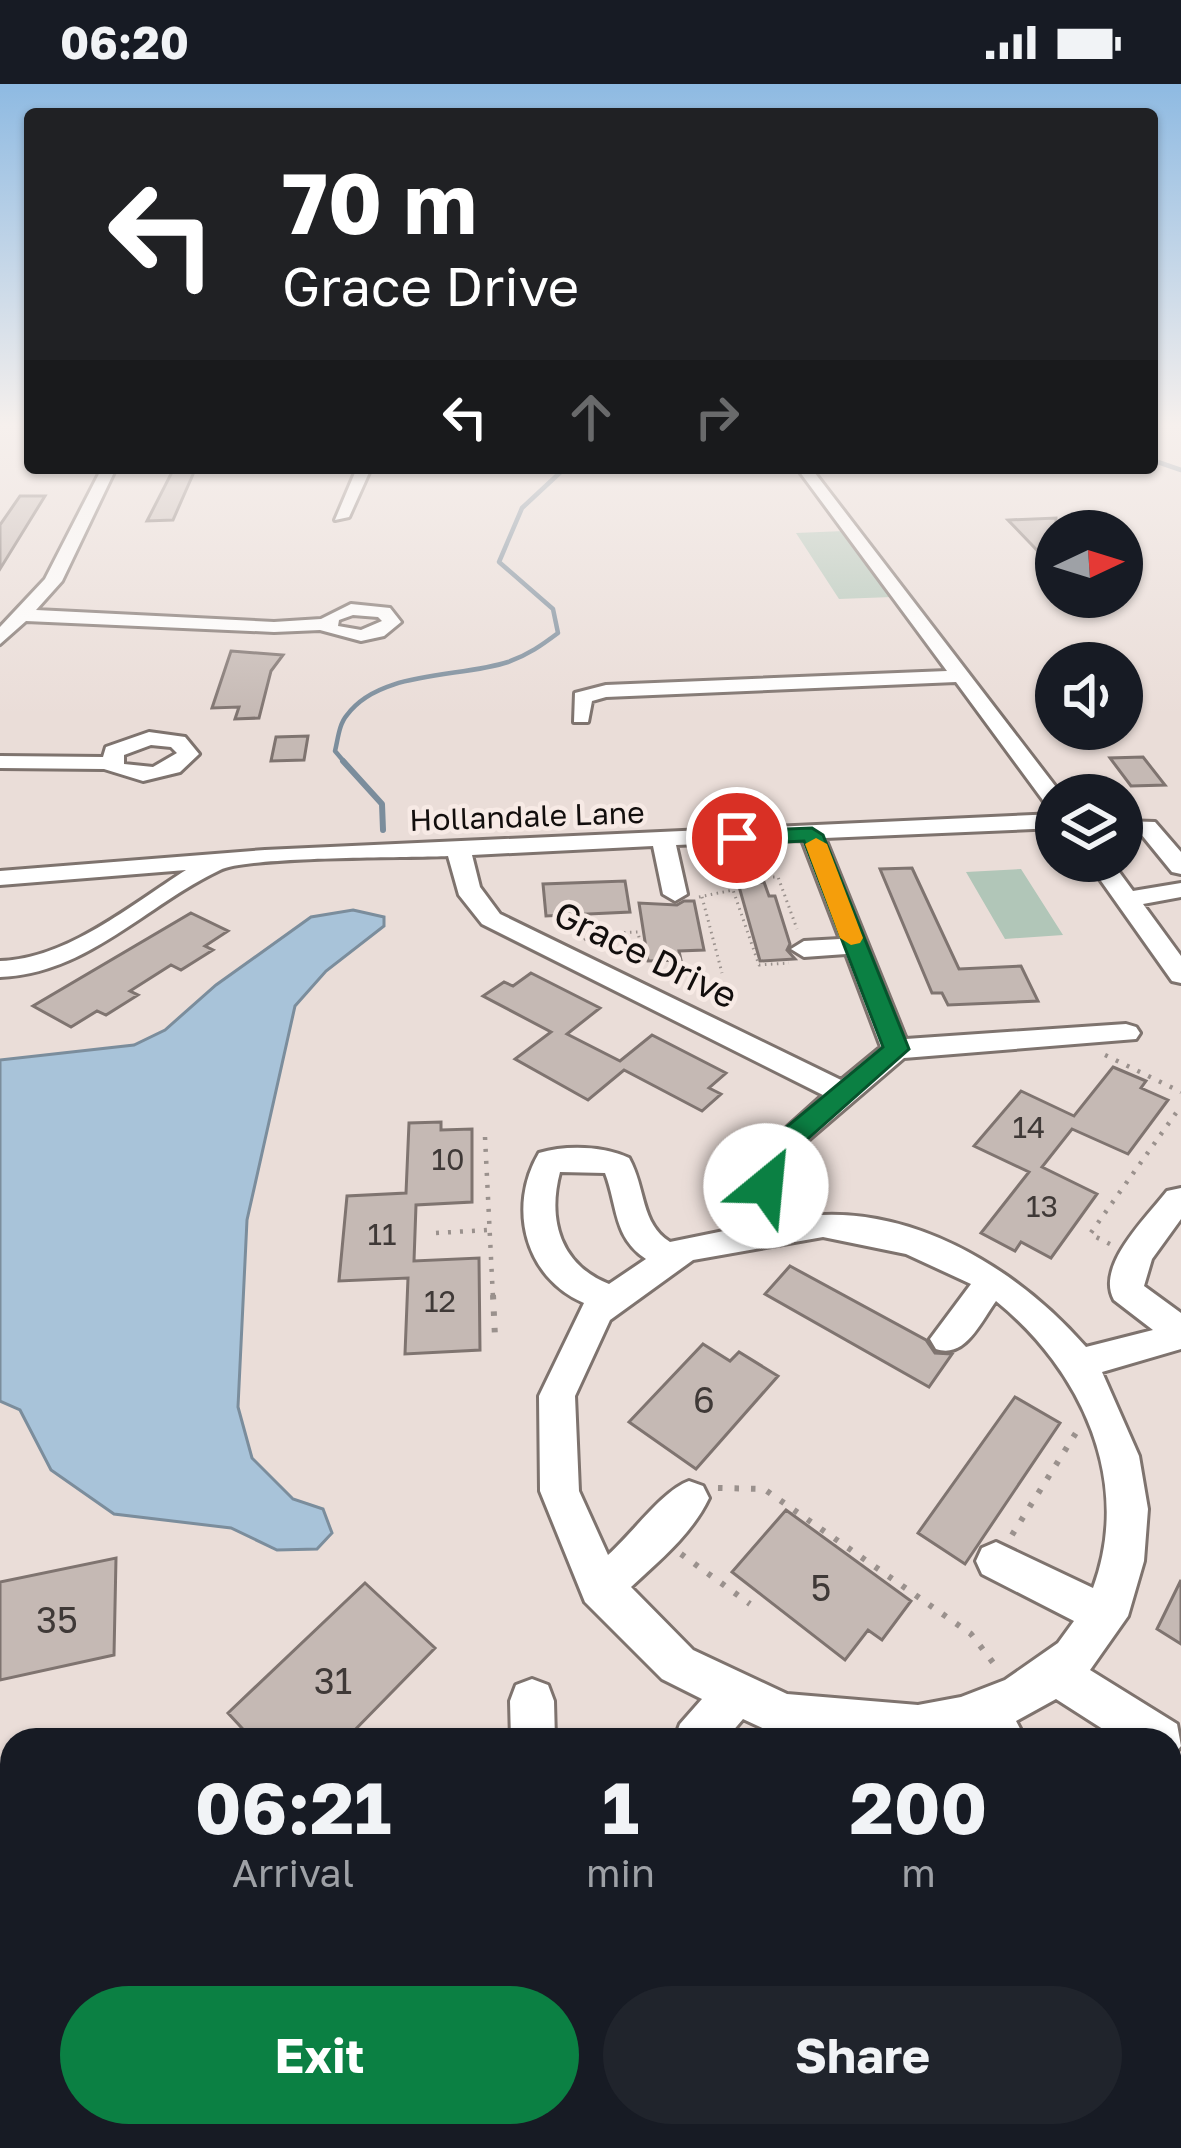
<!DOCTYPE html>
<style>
:root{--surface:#171b24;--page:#20242c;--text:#f1f3f6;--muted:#9ea1a6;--accent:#0b8043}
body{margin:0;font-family:"Golos Text",sans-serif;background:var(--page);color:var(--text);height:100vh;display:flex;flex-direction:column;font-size:45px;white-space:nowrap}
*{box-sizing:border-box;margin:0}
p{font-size:39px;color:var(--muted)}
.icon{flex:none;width:66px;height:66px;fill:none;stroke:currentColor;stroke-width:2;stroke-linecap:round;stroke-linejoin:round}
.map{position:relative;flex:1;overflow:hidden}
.side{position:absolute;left:0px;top:1644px;width:1182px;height:420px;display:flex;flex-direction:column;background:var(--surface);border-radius:36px 36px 0 0;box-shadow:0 3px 9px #0004}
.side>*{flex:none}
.top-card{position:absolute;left:24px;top:24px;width:1134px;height:366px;border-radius:12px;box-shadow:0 3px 9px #0004;background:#202124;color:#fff;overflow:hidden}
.needle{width:78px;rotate:86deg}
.fabs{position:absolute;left:1035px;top:426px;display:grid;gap:24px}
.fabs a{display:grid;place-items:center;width:108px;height:108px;border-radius:50%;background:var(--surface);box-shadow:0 3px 9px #0004;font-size:60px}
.pin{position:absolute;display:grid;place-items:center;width:102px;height:102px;color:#fff;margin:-51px;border:6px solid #fff;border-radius:50%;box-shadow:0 3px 12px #0007}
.me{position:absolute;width:132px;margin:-66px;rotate:28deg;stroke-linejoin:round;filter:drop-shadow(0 0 9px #0008)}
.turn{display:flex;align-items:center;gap:42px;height:252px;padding:0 60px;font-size:54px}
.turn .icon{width:156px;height:156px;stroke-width:2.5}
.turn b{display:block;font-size:84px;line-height:102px}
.lanes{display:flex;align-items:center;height:114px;padding:0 60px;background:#0003;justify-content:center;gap:60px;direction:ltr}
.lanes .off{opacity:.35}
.eta{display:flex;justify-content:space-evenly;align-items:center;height:204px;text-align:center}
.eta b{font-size:72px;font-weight:700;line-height:84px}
.action{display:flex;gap:24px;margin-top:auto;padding:24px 60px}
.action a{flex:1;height:138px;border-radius:72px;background:var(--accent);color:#fff;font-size:48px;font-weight:700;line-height:138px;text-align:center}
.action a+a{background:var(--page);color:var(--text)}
.status{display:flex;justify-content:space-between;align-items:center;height:84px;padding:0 60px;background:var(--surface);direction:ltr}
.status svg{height:33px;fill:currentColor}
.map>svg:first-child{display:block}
</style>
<div class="status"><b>06:20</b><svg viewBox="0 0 49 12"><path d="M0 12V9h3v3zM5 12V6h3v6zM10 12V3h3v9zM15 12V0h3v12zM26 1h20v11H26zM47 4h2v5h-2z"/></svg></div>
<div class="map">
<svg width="1181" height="2064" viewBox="0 0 1181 2064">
<rect width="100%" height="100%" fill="#eaddd8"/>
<path fill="#b1c6b8" d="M844,447L892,513L839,515L796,449Z
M1021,785L1063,851L1005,855L966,788Z"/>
<path fill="#a8c3d9" stroke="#7b8d9c" stroke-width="3" d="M353,826L384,833V842L326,887L295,922L247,1136L238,1323L252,1374L293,1415L323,1425L332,1449L317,1465L277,1466L231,1444L114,1430L51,1386L20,1326L0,1317V976L134,961L165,946L216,901L311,833Z"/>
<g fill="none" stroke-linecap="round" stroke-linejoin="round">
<path stroke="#7b8d9c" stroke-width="4.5" d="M1152,376L1181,386
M346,680L335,667C338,655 339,640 347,631C380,586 460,594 508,578C528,571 542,561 558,549L553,525L499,478L522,424L565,384"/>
<path stroke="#7b8d9c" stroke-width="6" d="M343,677L382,720L383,746"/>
</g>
<path fill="#c5b9b4" stroke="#7f7470" stroke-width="3" d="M172,388H194L173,436L147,437Z
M20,412H45L0,485V441Z
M1056,434V486L1008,436Z
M231,567L283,571L271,587L259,634L235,635L239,623L212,624Z
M308,652L304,676L271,677L276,653Z
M1143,673L1165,701L1131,702L1110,674Z
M912,784L959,885L1021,882L1038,917L948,921L942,909H932L880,785Z
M625,797L630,828L546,832L543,800Z
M764,798L769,812H775L790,860L787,866L795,875L760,877L738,799Z
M684,817H694L704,866L679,867L681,876L648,877L639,819L677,821Z
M191,829L228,847L205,862L213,866L181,886L171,881L130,907L138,911L106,931L97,927L71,943L33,922Z
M531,889L600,924L567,950L620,977L652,951L726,989L709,1004L721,1010L702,1027L624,986L588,1016L515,975L551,948L483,912L504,898L513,902Z
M1113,983L1146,997L1141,1004L1168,1016L1128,1070L1072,1045L1042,1083L1097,1110L1051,1174L1021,1158L1015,1167L981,1149L1029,1088L974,1062L1021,1007L1074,1032Z
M441,1038V1046L472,1045V1118L416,1121L414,1177L479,1174L480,1266L405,1270L408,1194L339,1197L347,1112L406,1109L409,1039Z
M790,1182L926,1256L935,1269L952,1270L929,1303L765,1210Z
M703,1260L730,1277L739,1268L778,1292L696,1385L629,1338Z
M1015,1313L1060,1339L965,1480L918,1449Z
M786,1426L911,1517L882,1556L868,1546L845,1576L732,1488Z
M116,1474L114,1571L0,1596V1498Z
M1181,1496V1560L1157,1545Z
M365,1499L435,1564L345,1656H253L228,1629Z"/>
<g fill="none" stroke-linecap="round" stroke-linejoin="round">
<defs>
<path id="minor" d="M102,384H116L62,497L36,526L274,538L321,535L351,520L390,524L401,538L384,552L361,557L320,546L274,548L26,537L0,560V543L45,495ZM353,531L378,533L382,537L361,546L338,542L339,536Z
M357,384H371L349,433L335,436Z
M797,384H811L1062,711H1056V725L1048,723L956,598L606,613L592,617L588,638H574L575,609L606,601L947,587Z
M149,648L185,653L199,670L180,688L143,697L104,685L0,684V672L103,673L106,663ZM151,661L171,663L177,669L153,683L124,680V671Z
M1056,730V744L825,754L906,955L1126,940L1136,943L1140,949L1136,955L904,974L785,1076L782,1102L793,1134C905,1115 1016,1183 1086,1263L1153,1246L1114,1216C1095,1182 1147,1133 1167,1107L1181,1104V1135L1152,1175L1144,1202L1181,1229V1265L1102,1288L1139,1372L1148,1425L1144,1477L1128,1532L1090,1586L1177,1640L1181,1662L1170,1675V1656H1120L1056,1615L1016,1637L1026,1656H807L784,1654L743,1635L725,1656H674L680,1640L702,1615L662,1595L585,1518L540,1407L539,1312L584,1219C525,1194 507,1123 539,1069C566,1061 604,1062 629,1074C646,1104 640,1139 670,1158L763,1139L750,1102L755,1072L823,1011L482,840L459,811L448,772C406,774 248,772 220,786C146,821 87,890 0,893V877C67,875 131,821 186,786L0,801V787L265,766ZM802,756L840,855L804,857L791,865L804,873L846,870L881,963L841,996L500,830L480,803L472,771L653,762L663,810L675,817L687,810L676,761ZM560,1088L605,1089C618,1123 613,1153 646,1175L609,1200C561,1181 547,1137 560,1088ZM823,1153L906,1170L971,1200L930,1255L936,1265C965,1275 980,1239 996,1217C1081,1286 1133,1396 1093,1504L996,1458L982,1464L976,1477L982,1490L1074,1537L1058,1559L1005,1596L961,1613L918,1621L787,1610L693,1566L631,1503C659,1477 692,1450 709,1414L703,1402L689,1397C663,1406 631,1451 608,1471L579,1407L575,1312L610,1236L693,1176Z
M1122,737L1155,738L1181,768V790L1172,788L1141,750L1122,751Z
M1087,777H1111L1133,807L1181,799V813L1143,820L1181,872V899L1172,897Z
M532,1595L548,1601L554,1617L555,1656H511L510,1617L516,1601Z
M1170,1750L1181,1755V1805L1170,1800Z
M12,1759V1807L0,1809V1761Z
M1170,1895L1181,1900V1956L1170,1951Z
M685,2052H739L741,2064H687Z"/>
</defs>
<use href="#minor" stroke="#7e736e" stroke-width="6"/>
<path stroke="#9a918d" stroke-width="3" stroke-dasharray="1.5 4.5" stroke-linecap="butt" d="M767,793H778L797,845
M699,813L733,806L759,881L789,879
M702,813L722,889
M584,856L592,850L638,848L643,875"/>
<path stroke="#9a918d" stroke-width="4.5" stroke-dasharray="3 9" stroke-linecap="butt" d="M1105,971L1181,1008
M485,1053L493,1214
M436,1149L488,1146
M1110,1160L1090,1150L1181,1022"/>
<path stroke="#9a918d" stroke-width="6" stroke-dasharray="4.5 12" stroke-linecap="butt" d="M493,1211L495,1253
M718,1404L764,1405L971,1550L998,1585
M1012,1451L1079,1344
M681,1470L750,1520"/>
<use href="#minor" fill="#fff" fill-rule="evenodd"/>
</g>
<linearGradient id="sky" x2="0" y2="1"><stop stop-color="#8ebae2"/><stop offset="0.54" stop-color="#f6f0ed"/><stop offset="1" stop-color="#f6f0ed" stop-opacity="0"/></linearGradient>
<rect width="1181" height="632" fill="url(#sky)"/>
<path fill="#0b8043" stroke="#07532c" stroke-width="3" d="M812,744L823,751L909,965L784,1076L780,1102L766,1112L751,1102L760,1065L883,963L804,757L737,760L727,754L737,747Z"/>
<path fill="#f59e0b" d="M816,754L827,760L863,854L860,859L851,861L840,854L805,760Z"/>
<g text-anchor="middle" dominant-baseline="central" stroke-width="9" stroke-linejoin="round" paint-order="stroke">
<g font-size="30" fill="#120e0d" stroke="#f7eae5">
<text transform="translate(527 732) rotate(-2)">Hollandale Lane</text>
</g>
<g font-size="30" fill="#3f3937">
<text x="1029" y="1043">14</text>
<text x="448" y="1075">10</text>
<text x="1042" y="1122">13</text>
<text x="382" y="1150">11</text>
<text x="440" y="1217">12</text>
</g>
<g font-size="36" fill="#120e0d" stroke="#f7eae5">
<text transform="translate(646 870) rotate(26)">Grace Drive</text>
</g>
<g font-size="36" fill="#3f3937">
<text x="704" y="1315">6</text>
<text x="821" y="1503">5</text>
<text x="57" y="1535">35</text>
<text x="333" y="1596">31</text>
</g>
</g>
</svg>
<div class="fabs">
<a><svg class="needle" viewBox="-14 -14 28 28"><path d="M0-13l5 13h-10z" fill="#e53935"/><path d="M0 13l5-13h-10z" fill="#9ea1a6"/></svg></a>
<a><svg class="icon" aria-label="sound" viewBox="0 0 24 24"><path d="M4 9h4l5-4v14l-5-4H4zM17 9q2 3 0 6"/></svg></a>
<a><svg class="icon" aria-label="layers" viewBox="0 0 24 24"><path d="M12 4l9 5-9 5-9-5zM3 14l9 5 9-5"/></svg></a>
</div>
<div class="pin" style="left:737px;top:754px;background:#d93025"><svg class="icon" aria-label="arrive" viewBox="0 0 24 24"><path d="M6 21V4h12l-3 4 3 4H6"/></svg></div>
<svg class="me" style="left:766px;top:1102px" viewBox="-20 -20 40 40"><circle r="19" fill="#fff"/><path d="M0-13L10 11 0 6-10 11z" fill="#0b8043"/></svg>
<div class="top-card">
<div class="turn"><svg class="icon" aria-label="left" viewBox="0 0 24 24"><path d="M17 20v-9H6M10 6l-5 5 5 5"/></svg><div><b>70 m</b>Grace Drive</div></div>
<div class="lanes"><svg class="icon" aria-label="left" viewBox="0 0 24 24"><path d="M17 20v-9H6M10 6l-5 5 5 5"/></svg><svg class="icon off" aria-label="ahead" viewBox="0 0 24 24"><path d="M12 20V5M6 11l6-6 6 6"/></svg><svg class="icon off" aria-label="right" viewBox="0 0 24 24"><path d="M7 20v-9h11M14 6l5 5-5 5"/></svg></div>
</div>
<section class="side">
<div class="eta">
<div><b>06:21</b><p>Arrival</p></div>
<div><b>1</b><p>min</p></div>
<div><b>200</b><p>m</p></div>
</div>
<div class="action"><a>Exit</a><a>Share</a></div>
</section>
</div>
